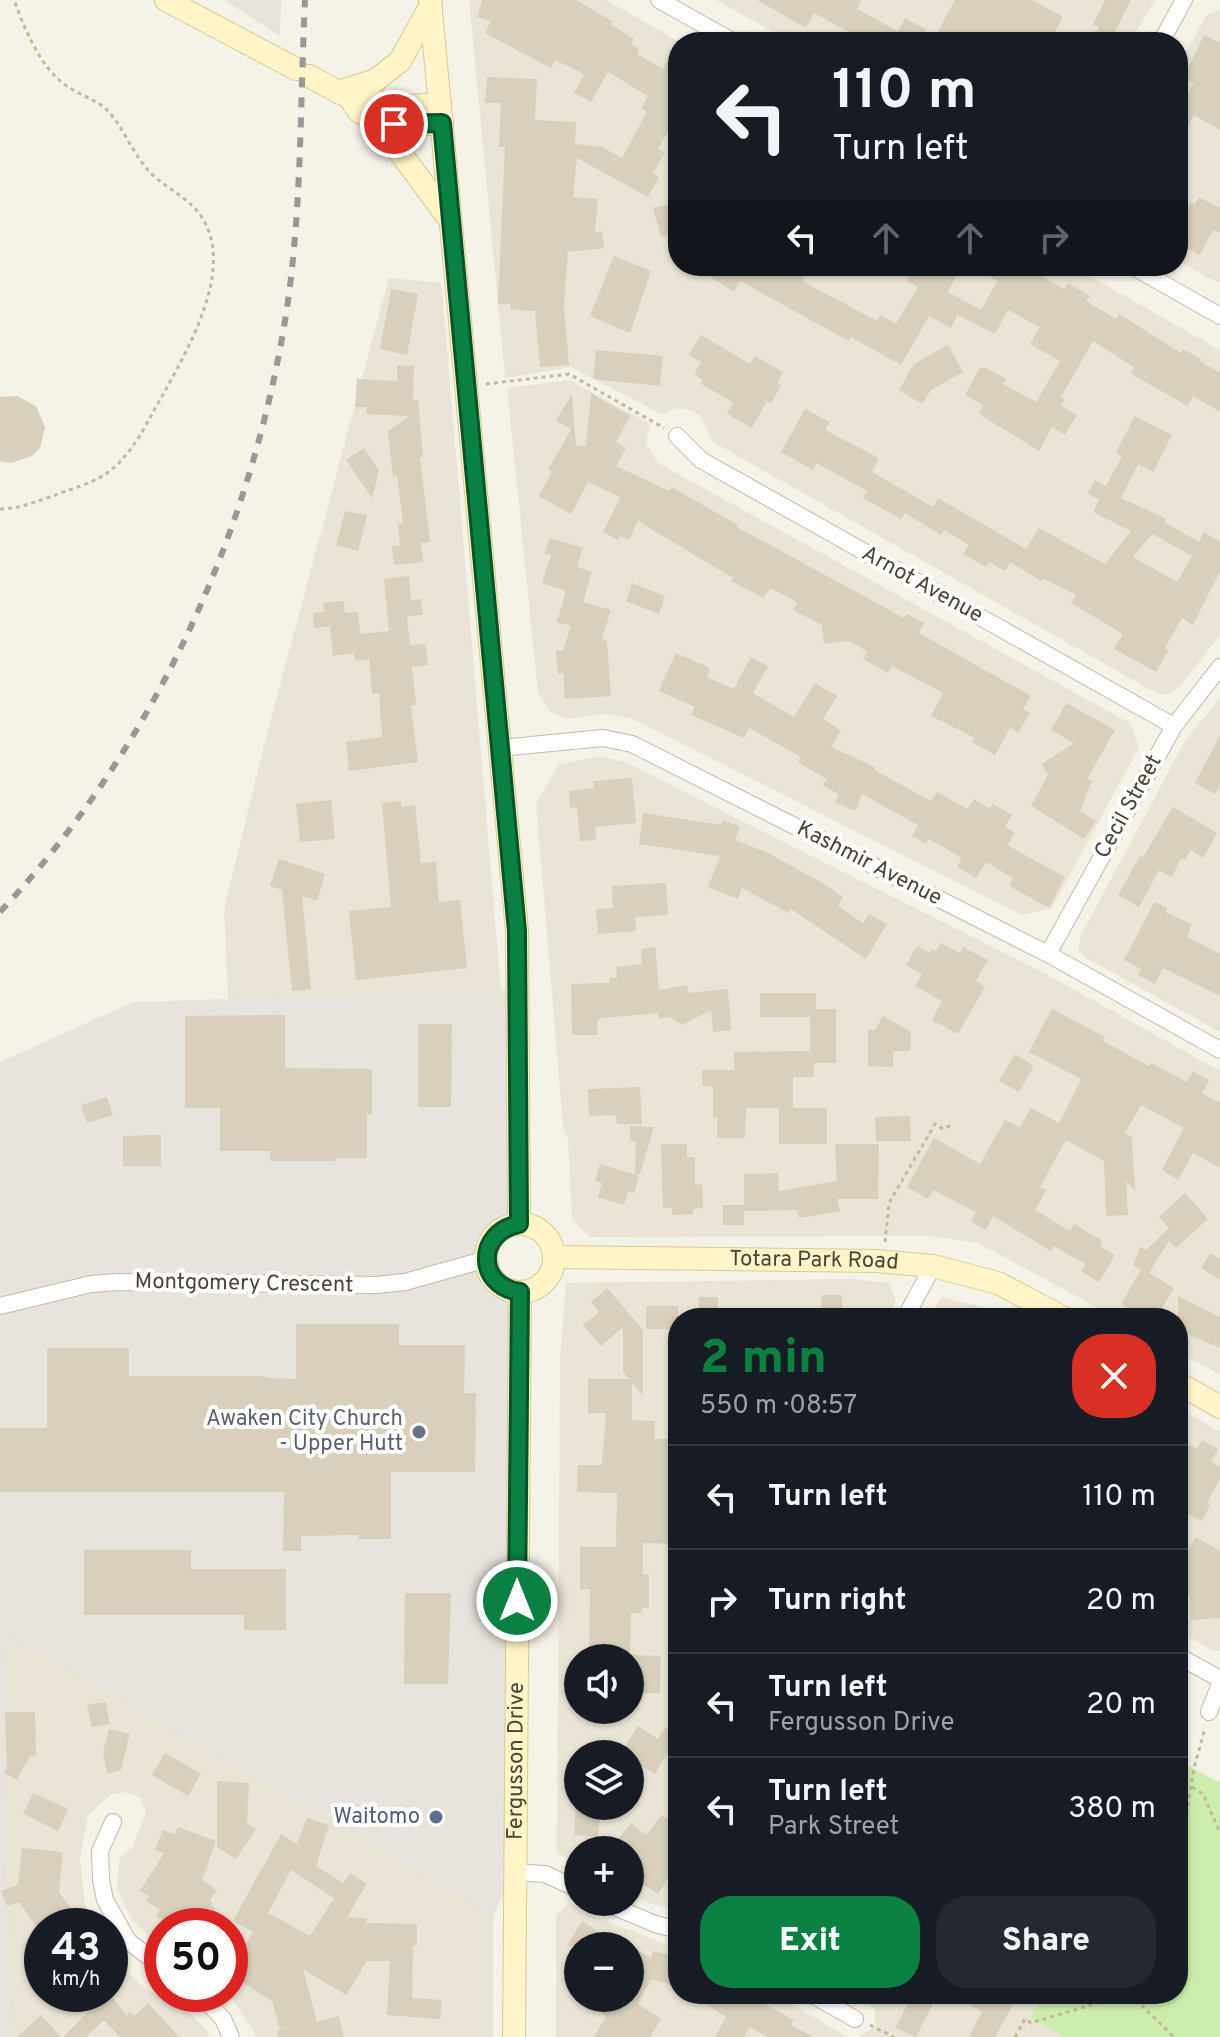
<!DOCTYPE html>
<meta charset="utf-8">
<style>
:root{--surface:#171b24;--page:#242831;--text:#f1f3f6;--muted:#9ea1a6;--line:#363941;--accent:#0b8043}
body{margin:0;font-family:Overpass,sans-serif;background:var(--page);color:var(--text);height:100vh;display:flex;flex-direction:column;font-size:30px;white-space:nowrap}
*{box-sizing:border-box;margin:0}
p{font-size:26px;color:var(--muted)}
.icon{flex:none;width:44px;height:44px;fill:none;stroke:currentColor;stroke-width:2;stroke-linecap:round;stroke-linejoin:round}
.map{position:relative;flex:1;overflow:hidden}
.panel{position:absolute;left:668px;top:1308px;width:520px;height:696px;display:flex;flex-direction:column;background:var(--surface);border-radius:32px;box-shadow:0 2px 6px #0004}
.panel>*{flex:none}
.hud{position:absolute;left:668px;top:32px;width:520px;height:244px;border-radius:32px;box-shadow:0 2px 6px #0004;background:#171b24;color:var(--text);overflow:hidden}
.controls{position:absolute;left:564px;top:1644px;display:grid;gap:16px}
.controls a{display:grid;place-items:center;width:80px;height:80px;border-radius:50%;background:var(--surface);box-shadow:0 2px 6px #0004;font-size:40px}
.speed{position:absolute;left:24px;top:1908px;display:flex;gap:16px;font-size:40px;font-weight:700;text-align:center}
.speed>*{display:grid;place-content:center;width:104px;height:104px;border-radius:50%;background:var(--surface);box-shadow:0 2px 6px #0004;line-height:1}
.speed small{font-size:20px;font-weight:400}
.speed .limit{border:12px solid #d22;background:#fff;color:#111}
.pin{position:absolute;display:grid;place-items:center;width:68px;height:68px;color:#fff;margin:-34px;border:4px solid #fff;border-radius:50%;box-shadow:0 2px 8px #0007}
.me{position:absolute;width:88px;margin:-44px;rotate:0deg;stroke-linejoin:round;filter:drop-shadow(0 0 6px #0008)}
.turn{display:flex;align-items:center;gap:28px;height:168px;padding:0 32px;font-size:36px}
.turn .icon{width:104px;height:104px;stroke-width:2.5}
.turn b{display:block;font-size:56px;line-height:68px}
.lanes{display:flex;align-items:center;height:76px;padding:0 32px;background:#0003;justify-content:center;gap:40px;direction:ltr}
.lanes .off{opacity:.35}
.round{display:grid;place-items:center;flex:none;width:84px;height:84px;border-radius:32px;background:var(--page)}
.summary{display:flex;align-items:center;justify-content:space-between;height:136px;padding:0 32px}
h1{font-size:48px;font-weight:800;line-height:60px;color:var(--accent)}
.cta{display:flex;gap:16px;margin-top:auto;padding:16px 32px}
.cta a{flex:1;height:92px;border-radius:32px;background:var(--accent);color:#fff;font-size:32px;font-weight:800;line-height:92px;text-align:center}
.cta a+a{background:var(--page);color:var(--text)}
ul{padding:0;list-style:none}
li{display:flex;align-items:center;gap:24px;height:104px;padding:0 32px;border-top:2px solid var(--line)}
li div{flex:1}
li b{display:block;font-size:30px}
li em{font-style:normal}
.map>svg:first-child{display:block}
</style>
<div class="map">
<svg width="1220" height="2037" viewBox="0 0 1220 2037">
<rect width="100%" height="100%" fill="#f5f2e8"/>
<path fill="#eae4d6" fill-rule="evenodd" d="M469,0H606L680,42L678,266H1072L1220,350V635L1178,689L1163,695L1149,689L713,442L700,415L688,409L677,408L661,414L571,367L505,378Z
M716,0H1155L1130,42H791Z
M1220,9V284L1178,261V66L1206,16Z
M389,278L441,283L442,289L501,990L228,999L224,910L265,741Z
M570,380L650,424L646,444L658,463L1130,723L1139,747L1052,908L1022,915L631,718L604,714L567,719L550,712L538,692L507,388Z
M1220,698V1032L1088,959L1078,950L1081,935L1185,741Z
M599,756L625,762L1048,975L1220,1071V1375L1178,1352V1318H1117L978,1243L930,1236L590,1237L572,1219L568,1140L563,1126L536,804L558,765Z
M853,1279L890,1283L896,1302L887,1318H678V1911L646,1902L630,1893V1850H578V1864L557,1853L560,1359L566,1283ZM578,1658H630V1710H578ZM578,1754H630V1806H578Z
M941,1297L1019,1316L1022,1318H930Z
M1178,1407L1220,1432V1651H1214L1178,1631Z
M6,1634L493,1916V2037H257L229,1994L230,1926H162V1952L131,1918L117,1888L119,1859L132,1848L146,1812L140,1798L126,1792L110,1795L88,1815L80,1859L85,1905L95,1926H42V1994H110V1954L145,1989L183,2006L207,2030L210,2037H9Z
M569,1902L591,1915L678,1949V1994H775L847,2037H556V1916ZM578,1946H630V1998H578Z
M849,1994H1043L1030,2018L1063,2037H858L875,2027V2010L863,1998Z"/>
<path fill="#e8e3dd" d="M224,0H281L280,36Z
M519,989L509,1226L498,1232L491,1241L487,1259L493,1278L513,1291L515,1872L493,1916L6,1634L9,2037H0V1062L134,1002Z"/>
<path fill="#cdedad" d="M1178,1760L1220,1783V2037H1063L1030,2018L1043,1994H1178Z"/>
<path fill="#d8cfbc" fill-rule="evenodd" d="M482,0H576L612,21L610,24L634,39L631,44L639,49L637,54L663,69L678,43V113L658,149L665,152L653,174L659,177L648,197L577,158L573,197L598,199L595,232L602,231L604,248L568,252L564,305L569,365L540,367L535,311L510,309L511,304H498L505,147H499L501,103H485L487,77L537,79L535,120L576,122L575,144L602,147L622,158L647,112L641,108L648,96L608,72L591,102L574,93L584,74L555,60L551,68L485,33L491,21L477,17Z
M757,0H861L857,9L898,31L905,18L926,29L919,42H867L814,13L806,28Z
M955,0H1032L1063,17L1049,42H991L975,32L969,42H932Z
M1105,0H1131L1110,42H1090L1099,28L1093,24Z
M1204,35L1220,43V130L1194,115L1178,145V110L1194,84L1183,78Z
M1199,197L1220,208V233L1213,230L1200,255L1178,244V227L1191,202L1195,204Z
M665,205L678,206V232L661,237L653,208Z
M614,256L651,271L630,333L590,316Z
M694,266H810L802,281L877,321L880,315L896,324L918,287L907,281L915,266H961L948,292L981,310L997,281L974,266H1023L1064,289L1068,283L1090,296L1086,301L1116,319L1119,314L1181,353L1183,349L1201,359L1200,361L1220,373V412L1193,396L1188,406L1131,374L1134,367L1093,341L1061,397L1065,400L1061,406L1077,415L1065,435L1052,427L1039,451L979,414L983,405L965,395L980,368H986L1006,379L1003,384L1036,402L1060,361L1030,344L1040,327L1008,310L995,334L958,315L951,328L929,316L901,365L851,337L849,341L740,281L734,292Z
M391,289L418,294L407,355L380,349Z
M701,335L750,364L755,356L783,372L777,383L781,385L771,403L767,401L752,428L727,414L733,402L701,384L703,380L694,374L701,362L689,355Z
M948,345L963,372L931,390L922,404L899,390L914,364Z
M596,350L663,356L660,386L593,379Z
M397,365L414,366L413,401L418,400L423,457H420L430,542L421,543L423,562L394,565L392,546H400L398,523H403L397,474L393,477L388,431L410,416L366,414V407H355L357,379L397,381Z
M591,393L630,416L616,442L626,448L616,466L669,491L671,487L738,525L737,527L904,618L907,614L924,623L919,633L1031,696L1023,709L1030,713L1018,733L1010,728L995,755L972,742L975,738L931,716L943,693L892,666L888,673L863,659L868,652L849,641L824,644L822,625L793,610L797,602L770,588L764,598L731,581L733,578L638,521L629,540L620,536L618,540L603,532L620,497L588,482L571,514L539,496L552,472L548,470L571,429L556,420L572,394L576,446H586Z
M17,396L36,406L45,427L40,448L32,456L11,463L0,461V397Z
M805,409L830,422L825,430L879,458L872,472L933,507L938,498L1026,549L1039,528L1105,564L1131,531L1093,512L1099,500L1088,494L1095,480L1106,486L1122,456L1116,452L1135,416L1172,435L1153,472L1138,464L1121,498L1167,519L1164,522L1199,542L1204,532L1220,542V571L1193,625L1182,618L1165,648L1168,650L1156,672L1114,649L1123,634L1071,603L1076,595L1042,578L1041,581L1010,562L1005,571L989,562L986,567L963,554L969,545L944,530L941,535L905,513L901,519L863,498L867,491L816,463L813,470L781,452ZM1152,534L1192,556L1177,582L1133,557Z
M364,448L379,470L372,498L346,460Z
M345,511L367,515L358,551L336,545Z
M550,538L583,548L577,567L592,572L583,602L611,610L602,639L607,641L611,696L565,699L563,673L558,674L556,651L563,650L571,626L557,622L566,591L542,583L551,555L544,554Z
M409,576L411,600L421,599L423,615L407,616L410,645L425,644L428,665L412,667L416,705L411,706L418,762L349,771L346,742L382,737L379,693H372L369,659L355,661L354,653L333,656L330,626L314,628L313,613L324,612L323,603L344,601L345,613L358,612L360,634L389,631L384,579Z
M632,583L665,596L659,614L626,601Z
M676,653L710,668L707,677L734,689L751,657L768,666L753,693L794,717L815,683L837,696L823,719L841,730L831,747L875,767L874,770L931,801L937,792L967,809L974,799L990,809L993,804L1012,815L1005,827L1015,833L1007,845L1065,877L1049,908L1009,886L1013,878L986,862L976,878L957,867L962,858L929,839L926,844L912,836L918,825L862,794L855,811L835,802L839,794L823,786L826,779L798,762L801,757L749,728L744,738L691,715L695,707L659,691Z
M1066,703L1115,730L1087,779L1092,781L1080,811L1096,821L1084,839L1031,806L1048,775L1042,764L1074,743L1051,730Z
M1220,736V785L1215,794L1195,783Z
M632,778L636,823L595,827L596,840L580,841L577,807L570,808L569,791L594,788L593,781Z
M331,800L335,839L300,842L296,804Z
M401,801V807L415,805L421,863L436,862L439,902L460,900L467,968L356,980L349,911L391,907L382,803Z
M1173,807L1217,833L1203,858L1191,850L1185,860L1181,858L1172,877L1159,870L1139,907L1118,895L1140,856L1143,857Z
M643,813L721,825L723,820L740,827L735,840L766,852L824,884L843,897L838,906L863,923L869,914L887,924L866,959L791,909L788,913L742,888L738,899L708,887L720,856L639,844Z
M279,859L325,874L317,901L302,896L311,989L292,991L282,890L270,886Z
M666,883L668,915L635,917L636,931L598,934L596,909L613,908L612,886Z
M1154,902L1167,908L1165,912L1192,924L1187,937L1220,954V996L1163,968L1155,984L1138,975L1141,969L1124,960Z
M941,943L960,953L963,947L988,960L976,981L985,986L958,1034L932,1020L942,1001L915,986L922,974L906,965L917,946L930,953L932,949L936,951Z
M655,947L659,990L687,985L688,993L728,989L731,1030L713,1032L711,1010L682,1025L670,1017L659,1019L658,1013L602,1018L597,1020L598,1035H572L571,984L610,983L609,978H617L616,967L642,964L641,949Z
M760,993H816V1009H836V1063H814V1077H793V1108H746L745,1138H717V1118H713V1086H702V1070H734V1052L810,1051V1017H760Z
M1052,1009L1105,1037L1103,1041L1149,1066L1151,1063L1187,1082L1193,1071L1209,1080L1202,1093L1220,1103V1168L1193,1153L1178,1180L1162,1170L1184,1128L1141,1105L1125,1133L1132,1137L1135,1191L1126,1181L1128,1215L1106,1216L1104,1161L1066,1140L1040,1187L1046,1190L1035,1210L1070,1231L1074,1224L1103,1241L1100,1246L1115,1255L1099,1282L1081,1271L1085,1264L1054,1246L1051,1251L993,1216L986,1230L971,1222L976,1212L933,1190L928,1199L907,1187L934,1138L980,1164L1005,1120L1020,1127L1031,1108L1059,1123L1081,1079L1029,1052Z
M285,1015V1068L372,1069V1114H367V1158H335V1161H270V1151H220V1108H185V1016Z
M883,1016L911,1032L910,1051H893V1067L868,1066V1030H875Z
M418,1024H452L451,1107H418Z
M1015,1054L1034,1066L1019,1092L999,1081Z
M640,1087L642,1124H617L616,1115L589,1116L588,1089Z
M107,1097L113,1115L87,1123L81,1105Z
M779,1108H827V1144H779Z
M910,1116L911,1141H876L875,1117Z
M630,1126L654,1127L640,1174H635L636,1141H630Z
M161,1135V1166H123V1136Z
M661,1144H687V1157H695V1185L702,1184L703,1208L693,1209V1214L672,1215V1208H663Z
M835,1144H879L878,1199H837L840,1211L799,1218L797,1210L744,1211V1174L778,1173L779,1191L837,1181Z
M600,1164L639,1176L634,1193L628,1192L624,1205L598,1197L602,1183L595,1181Z
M1185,1193L1208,1219L1176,1248L1169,1241L1149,1273L1174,1288L1156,1318H1145L1121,1304L1141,1270L1133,1265L1140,1247L1146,1250L1169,1228L1159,1217Z
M723,1205H744V1225H723Z
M1210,1253L1220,1259V1280L1201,1268Z
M607,1288L643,1330V1396L632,1383V1420L655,1421L654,1439H678L673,1489H678V1544L643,1543V1574H649V1608H642V1613H631L630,1655L661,1656L660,1693H630V1658H589L590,1589H580V1547H616L617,1493L577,1492L578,1465H602L606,1413H588V1379H629L623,1372V1327L601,1346L583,1325L599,1312L591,1302Z
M822,1295H842V1318H821Z
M1178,1296L1220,1317V1348L1178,1330Z
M699,1297H718V1318H698Z
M646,1306H678V1329H646Z
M296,1324H399V1345H465L464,1393H476L475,1472H391V1539H358V1535L301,1536V1551H283L284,1492H0V1428H47V1348H129V1376H265V1378L296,1379Z
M1178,1439L1197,1449L1202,1440L1218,1449L1211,1462L1220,1467V1479L1207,1503L1210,1505L1202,1521L1178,1509Z
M1196,1537L1220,1551V1618L1191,1620L1190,1596L1178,1589V1568Z
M84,1550H191V1569H286V1630H244V1615H84Z
M405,1593H451L448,1684H404Z
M106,1702L110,1724L92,1727L87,1705Z
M5,1712H35L36,1755L30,1756L17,1780L4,1773L7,1767Z
M638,1726L658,1739L665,1728L678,1736L655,1774L630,1759V1750L625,1747Z
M109,1729L130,1734L121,1770L107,1774L103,1752Z
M165,1753L201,1774L188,1796L152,1775Z
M217,1781L249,1783L247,1823L256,1829L236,1859L217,1847Z
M33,1793L68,1809L58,1831L23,1814Z
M576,1806H601L598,1837L574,1835Z
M662,1815L678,1829V1884L668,1878L658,1894L630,1876V1850H610L631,1823L646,1835Z
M307,1818L329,1825L316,1866L343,1883L350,1873L367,1884L347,1917L367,1918L366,1923L417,1924V1946H413L412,1998L442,2000L440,2019L387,2015L390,1961H367L346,1995L303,1969L317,2022L339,2016L344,2037H278L277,2031L291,2026L280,2029L272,2001L230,1975V1970L253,1932L233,1921L281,1834L297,1844ZM291,1870L334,1898L310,1936L268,1913Z
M178,1827L216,1841L202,1880L217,1890L210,1900L223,1926H174L156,1916L160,1910L146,1901L149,1896L140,1891L164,1853L155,1850L163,1830L175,1834Z
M22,1848L63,1852L59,1892L71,1909L69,1910L73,1916L59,1926H36L19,1902L7,1906L1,1891L18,1885Z
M582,1921L621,1946H567Z
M630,1945L651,1958L653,1951L678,1957V1987L651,1979L638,2004L661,2019L650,2037H594L606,2016L599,2012L607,1998H630Z
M77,1994H110L126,2015L130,2012L134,2016L148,2003L179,2037H120L104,2020L86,2037H63L90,2010Z
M690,1994H746L794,2020L791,2025L813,2037H768L750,2027L744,2037H715L726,2017Z
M913,1994H938L916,2037L895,2028Z
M951,1994H1019L995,2037H969L982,2012Z
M41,2015L61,2037H17Z"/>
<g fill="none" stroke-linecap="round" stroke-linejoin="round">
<defs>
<path id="street" d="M659,0L734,42
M1161,42L1184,0
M1132,266L1220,316
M677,436L701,460L1174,726
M501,748L603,738L632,744L1048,954L1220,1050
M1048,954L1174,726L1220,667
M0,1306L91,1284L117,1282L376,1285L405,1282L487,1259
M905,1318L933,1266
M1178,1656L1220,1679
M1209,1712L1220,1684
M113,1822L100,1851L101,1880L105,1900L128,1941L162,1967
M515,1872L545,1874L578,1889
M603,1902L655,1924L678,1930
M200,1994L223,2019L231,2037
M811,1994L855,2019"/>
<g id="secondary">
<path d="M166,0L296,69"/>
<path d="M430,0L517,931L519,1224"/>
<path d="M309,76L350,98L358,111L376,120L413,125L442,123"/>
<path d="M338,92L376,80L400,61L431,5"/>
<path d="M350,98L361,97L397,107L440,104"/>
<path d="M376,120L450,220"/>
<circle cx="520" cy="1258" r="34"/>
<path id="s1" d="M554,1257L876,1261L933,1266L998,1283L1064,1318"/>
<path d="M1178,1383L1220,1407"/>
<path id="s2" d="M514,2037L520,1292"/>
</g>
</defs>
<use href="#street" stroke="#c2bba9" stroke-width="18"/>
<use href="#secondary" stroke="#daca94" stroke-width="24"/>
<path stroke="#c5b899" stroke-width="3" stroke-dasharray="4 4" stroke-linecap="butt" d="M486,384L569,374L664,428
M0,509C19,509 35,502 53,496C69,489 89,485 104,475C125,462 141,435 152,414C179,365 236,276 204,221C191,197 164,189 146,168C131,150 122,124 105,108C91,97 71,92 58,79C37,59 24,27 14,0
M885,1242L889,1203L935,1124L943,1129L951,1125
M1192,1787L1203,1794L1220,1833
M1178,1869L1194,1768L1205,1728
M1130,1994L1174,2037
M870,2025L894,2037
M1015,2037L1025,2019L1031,2023L1128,1994"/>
<use href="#street" stroke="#fff" stroke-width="16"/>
<use href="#secondary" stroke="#fff5c8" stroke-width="22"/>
<path stroke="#989898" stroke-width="6" stroke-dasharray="10 10" stroke-linecap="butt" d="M0,912C154,748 253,530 287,308C302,206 300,103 305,0"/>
</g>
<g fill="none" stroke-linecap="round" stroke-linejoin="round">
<defs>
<path id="route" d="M394,124L442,123L517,931L519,1224C476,1232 476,1286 520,1292L517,1601"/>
</defs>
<use href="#route" stroke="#07532c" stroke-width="20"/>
<use href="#route" stroke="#0b8043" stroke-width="14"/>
</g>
<circle fill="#6b7280" stroke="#fff" stroke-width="3" cx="419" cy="1432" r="8"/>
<circle fill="#5c6f8a" stroke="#fff" stroke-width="3" cx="436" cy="1817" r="8"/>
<g text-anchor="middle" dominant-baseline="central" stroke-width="8" stroke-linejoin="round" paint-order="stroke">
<g font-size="22" fill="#4a4336" stroke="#fff">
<text transform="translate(922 585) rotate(29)">Arnot Avenue</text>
<text transform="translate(1129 807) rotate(-61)">Cecil Street</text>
<text transform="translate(869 864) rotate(27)">Kashmir Avenue</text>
<text stroke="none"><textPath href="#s1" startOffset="260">Totara Park Road</textPath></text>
<text transform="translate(244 1284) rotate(1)">Montgomery Crescent</text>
<text stroke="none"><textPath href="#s2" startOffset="276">Fergusson Drive</textPath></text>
</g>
<g font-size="22" fill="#5b616d" stroke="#fff" text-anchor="end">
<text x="403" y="1419">Awaken City Church<tspan x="403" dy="25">- Upper Hutt</tspan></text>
</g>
<g font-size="22" fill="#4e5e75" stroke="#fff" text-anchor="end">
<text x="420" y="1817">Waitomo</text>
</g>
</g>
</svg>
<div class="controls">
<a><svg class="icon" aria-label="sound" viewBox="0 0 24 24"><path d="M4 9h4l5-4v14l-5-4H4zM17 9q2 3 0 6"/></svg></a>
<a><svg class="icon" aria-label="layers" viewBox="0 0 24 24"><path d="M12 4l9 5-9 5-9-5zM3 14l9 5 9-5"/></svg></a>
<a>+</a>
<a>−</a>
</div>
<div class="speed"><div>43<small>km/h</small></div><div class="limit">50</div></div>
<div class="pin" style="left:394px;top:124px;background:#d93025"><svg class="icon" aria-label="arrive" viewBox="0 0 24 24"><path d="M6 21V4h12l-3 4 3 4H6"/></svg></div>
<svg class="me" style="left:517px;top:1601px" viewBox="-20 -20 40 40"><circle r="17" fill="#0b8043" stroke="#fff" stroke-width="3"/><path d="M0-11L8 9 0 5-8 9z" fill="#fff"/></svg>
<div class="hud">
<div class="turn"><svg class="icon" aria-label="left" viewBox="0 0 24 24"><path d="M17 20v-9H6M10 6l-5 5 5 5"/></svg><div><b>110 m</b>Turn left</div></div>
<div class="lanes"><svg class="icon" aria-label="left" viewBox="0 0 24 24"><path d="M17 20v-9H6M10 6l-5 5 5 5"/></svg><svg class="icon off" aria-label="ahead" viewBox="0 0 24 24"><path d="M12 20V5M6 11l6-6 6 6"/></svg><svg class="icon off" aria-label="ahead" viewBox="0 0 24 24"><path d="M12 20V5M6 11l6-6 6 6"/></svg><svg class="icon off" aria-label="right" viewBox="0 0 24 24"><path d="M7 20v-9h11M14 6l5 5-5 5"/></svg></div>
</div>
<section class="panel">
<div class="summary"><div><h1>2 min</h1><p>550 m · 08:57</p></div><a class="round" style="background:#d93025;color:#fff"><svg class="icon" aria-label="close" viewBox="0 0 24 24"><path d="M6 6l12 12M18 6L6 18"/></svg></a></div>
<ul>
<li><svg class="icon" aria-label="left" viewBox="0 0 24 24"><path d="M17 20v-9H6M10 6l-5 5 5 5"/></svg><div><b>Turn left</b></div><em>110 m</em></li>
<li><svg class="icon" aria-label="right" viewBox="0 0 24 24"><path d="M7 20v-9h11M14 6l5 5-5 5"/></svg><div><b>Turn right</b></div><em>20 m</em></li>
<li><svg class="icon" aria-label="left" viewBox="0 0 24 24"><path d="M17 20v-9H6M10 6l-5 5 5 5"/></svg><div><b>Turn left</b><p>Fergusson Drive</p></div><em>20 m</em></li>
<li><svg class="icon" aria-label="left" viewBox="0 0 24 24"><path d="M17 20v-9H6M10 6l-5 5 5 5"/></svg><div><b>Turn left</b><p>Park Street</p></div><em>380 m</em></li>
</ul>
<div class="cta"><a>Exit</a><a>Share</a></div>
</section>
</div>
